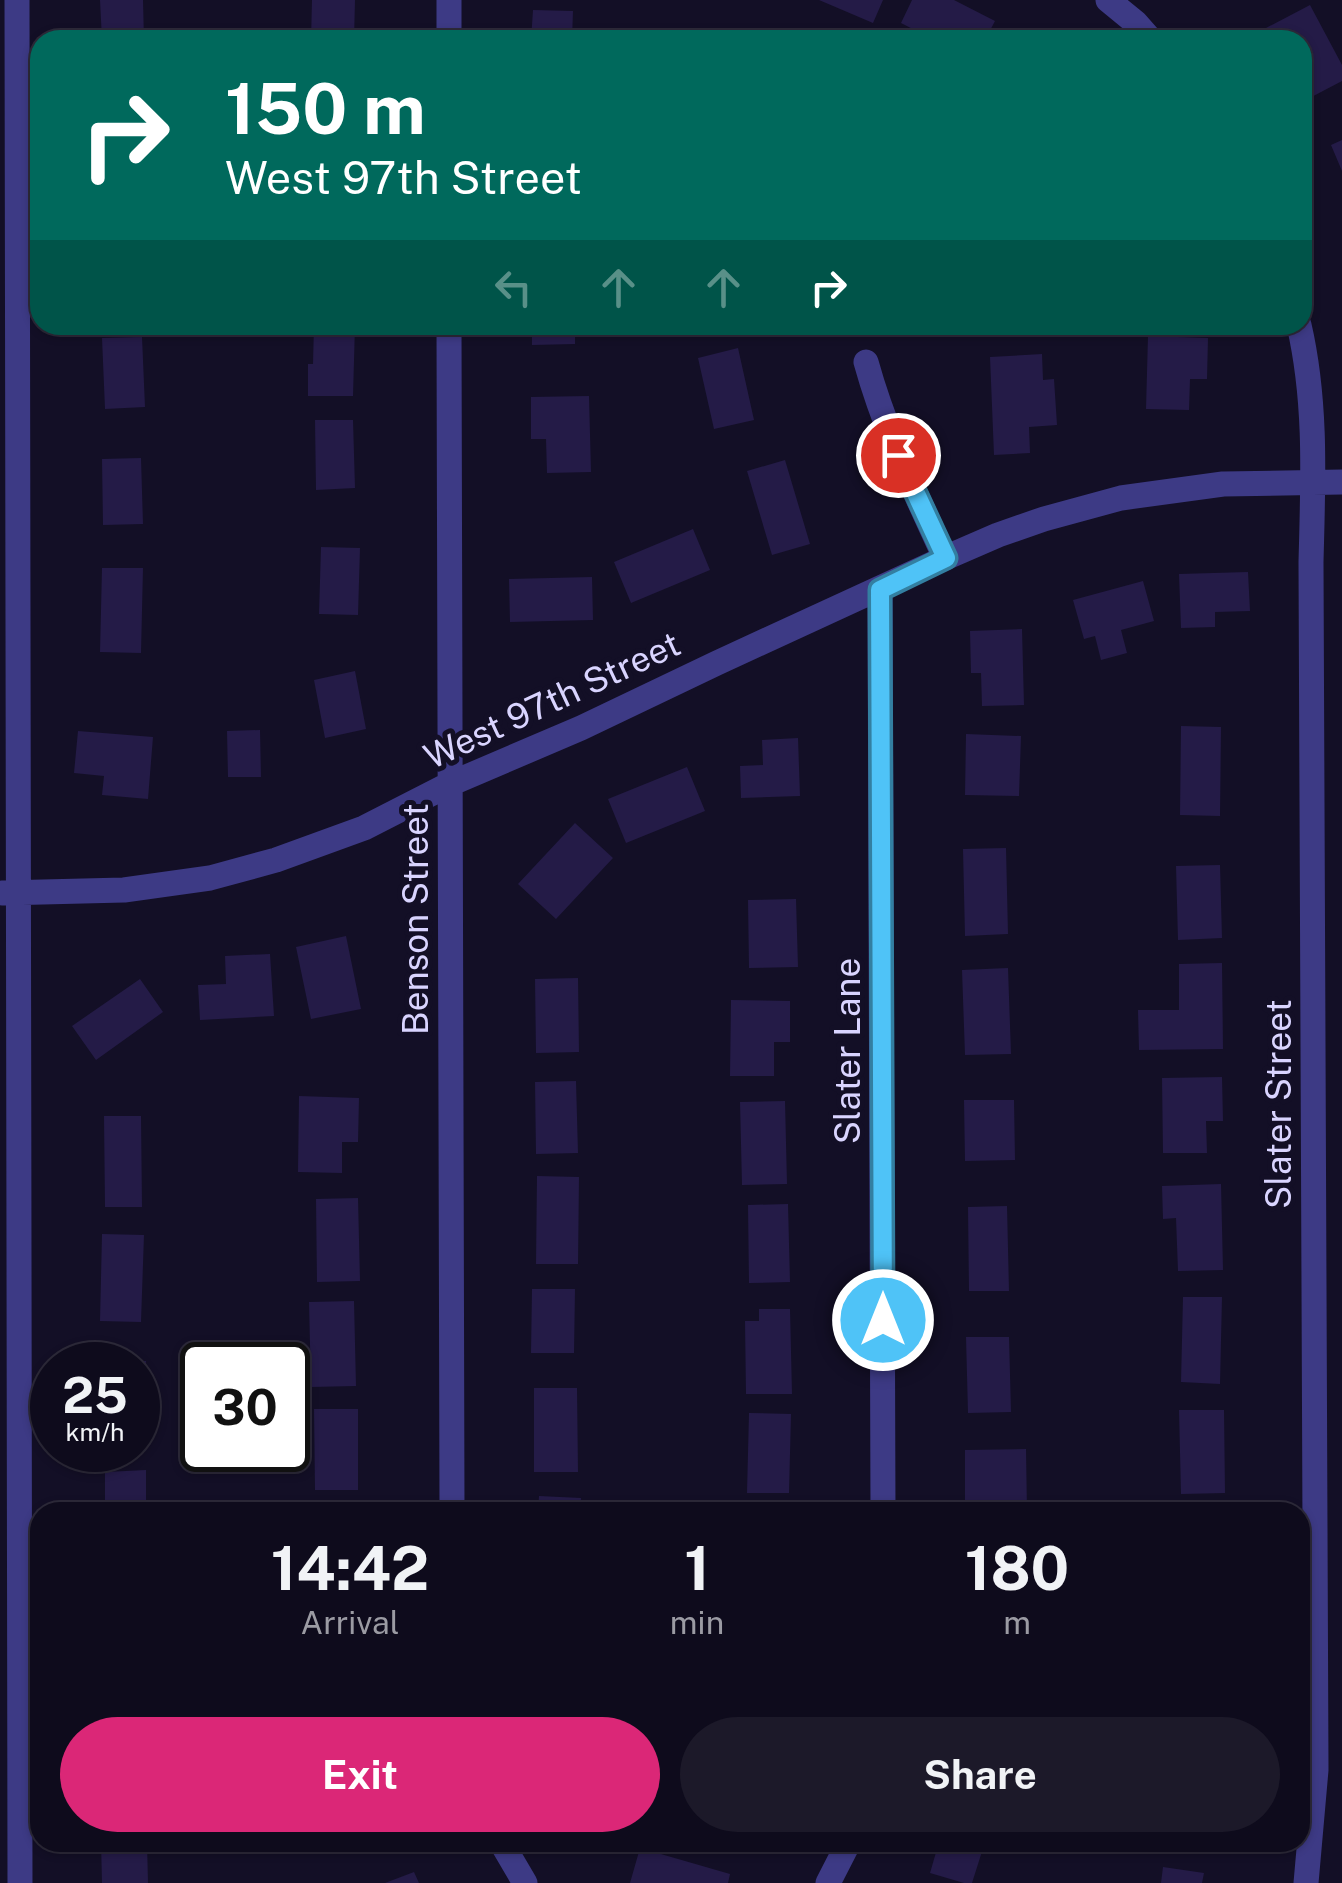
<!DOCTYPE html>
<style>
:root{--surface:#0e0b1c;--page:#1c1929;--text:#f1f3f6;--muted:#9b9ba3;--line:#2e2b3b;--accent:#db2777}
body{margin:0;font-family:"Public Sans",sans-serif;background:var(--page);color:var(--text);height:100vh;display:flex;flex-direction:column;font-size:38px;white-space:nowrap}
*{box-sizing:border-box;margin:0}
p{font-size:32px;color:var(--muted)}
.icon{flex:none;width:55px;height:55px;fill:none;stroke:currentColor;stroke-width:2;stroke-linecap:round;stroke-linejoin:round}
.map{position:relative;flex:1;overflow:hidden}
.panel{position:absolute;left:30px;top:1502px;width:1280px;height:350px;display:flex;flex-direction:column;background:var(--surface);border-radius:30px;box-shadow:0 2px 8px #0004,0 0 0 2px var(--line)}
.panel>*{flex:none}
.hud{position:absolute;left:30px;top:30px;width:1282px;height:305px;border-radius:30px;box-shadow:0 2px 8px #0004,0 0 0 2px var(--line);background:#00695c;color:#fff;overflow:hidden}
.speed{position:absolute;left:30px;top:1342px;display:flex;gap:20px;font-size:50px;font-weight:700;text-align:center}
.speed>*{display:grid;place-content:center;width:130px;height:130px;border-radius:50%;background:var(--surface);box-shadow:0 2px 8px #0004,0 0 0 2px var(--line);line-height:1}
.speed small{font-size:25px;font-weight:400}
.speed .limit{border:5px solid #111;border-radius:15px;background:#fff;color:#111}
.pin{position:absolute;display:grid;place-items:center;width:85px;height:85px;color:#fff;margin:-42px;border:5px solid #fff;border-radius:50%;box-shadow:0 2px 10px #0007}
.me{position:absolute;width:110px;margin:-55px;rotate:0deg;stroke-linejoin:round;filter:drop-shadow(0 0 8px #0008)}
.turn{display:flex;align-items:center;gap:35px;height:210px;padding:0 30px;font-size:45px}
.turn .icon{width:130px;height:130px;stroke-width:2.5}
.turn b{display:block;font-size:70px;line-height:85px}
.lanes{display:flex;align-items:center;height:95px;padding:0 30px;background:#0003;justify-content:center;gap:50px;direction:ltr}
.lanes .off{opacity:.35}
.eta{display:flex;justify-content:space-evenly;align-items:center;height:170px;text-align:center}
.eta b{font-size:60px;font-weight:700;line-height:70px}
.cta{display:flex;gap:20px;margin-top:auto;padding:20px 30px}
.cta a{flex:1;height:115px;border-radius:60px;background:var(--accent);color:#fff;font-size:40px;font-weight:700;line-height:115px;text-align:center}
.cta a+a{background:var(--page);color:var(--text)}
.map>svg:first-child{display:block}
</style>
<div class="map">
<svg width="1342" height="1883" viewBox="0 0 1342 1883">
<rect width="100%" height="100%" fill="#130f26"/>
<path fill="#241b47" d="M100,0H143L144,40H102Z
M312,0H355L354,40H311Z
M819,0H883L873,23Z
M912,0H954L995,21L985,40H934L901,23Z
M1310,5L1342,65V81L1302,102V40H1272L1266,28Z
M533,10L573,11L572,40H531Z
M1342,140V171L1331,145Z
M314,325H355L353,396H308V364H313Z
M532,325H575V344L532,345Z
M1148,336L1208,338L1207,379H1190L1189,410L1146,409Z
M142,337L145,407L105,409L102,338Z
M738,348L754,420L714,429L698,358Z
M1042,354L1043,380L1054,379L1057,425L1029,427L1030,453L994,455L990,357Z
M589,396L591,472L547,473L546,439H531V397Z
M315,420H353L355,488L316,490Z
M141,458L143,524L103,525L102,459Z
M785,460L810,544L772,555L747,471Z
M693,529L710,570L631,603L614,562Z
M321,547L360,548L358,615L319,614Z
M102,568H143L141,653L100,652Z
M1248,572L1250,611L1215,612V627L1181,628L1179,574Z
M592,577L593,620L510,622L509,579Z
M1143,581L1154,621L1121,630L1127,653L1101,660L1095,636L1084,639L1073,600Z
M1022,629L1024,705L982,706L981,673H971L970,631Z
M355,671L366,729L325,738L314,680Z
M1181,726L1221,727L1220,816L1180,815Z
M260,730L261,777H228L227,731Z
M78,731L153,737L148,799L102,795L104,776L74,773Z
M966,734L1021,736L1019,796L965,795Z
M798,738L800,796L741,798L740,766L763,765L762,740Z
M687,767L705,811L626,843L608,799Z
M575,823L613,858L556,919L518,884Z
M1006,848L1008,934L965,936L963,849Z
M1220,865L1222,938L1178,940L1176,866Z
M796,899L798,967L749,968L748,900Z
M346,936L361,1009L311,1019L296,947Z
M270,954L274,1016L200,1020L198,985L226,984L225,956Z
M1222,963L1223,1049L1139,1050L1138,1010H1179V964Z
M1008,968L1011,1054L965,1055L962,970Z
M578,978L579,1052L536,1053L535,979Z
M140,979L163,1012L96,1060L72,1026Z
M731,1000L790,1001V1042H774V1076H730Z
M1222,1077L1223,1121H1206L1207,1153H1163L1162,1078Z
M576,1081L578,1153L536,1154L535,1082Z
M299,1096L359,1098L358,1142H342V1173L298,1172Z
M964,1100H1014L1015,1160L965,1161Z
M785,1101L787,1184L742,1185L740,1102Z
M104,1116H141L142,1207H105Z
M537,1176L579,1177L578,1264H536Z
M1221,1184L1223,1270L1178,1271L1176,1218L1163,1219L1162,1186Z
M358,1198L360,1281L317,1282L316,1199Z
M788,1204L790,1282L749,1283L748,1205Z
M1007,1206L1009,1291H969L968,1207Z
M102,1234L144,1235L141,1322L100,1321Z
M532,1289H575L574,1353H531Z
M1183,1297H1222L1220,1384L1181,1382Z
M354,1301L356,1386L311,1387L309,1302Z
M759,1309H790L792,1394H746L745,1321H759Z
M966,1337H1009L1011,1412L968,1413Z
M106,1360L146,1361L144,1429H138V1365H106Z
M534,1388H577L578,1472H534Z
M314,1409H358V1490H315Z
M1179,1410H1224L1225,1493L1181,1494Z
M749,1413L791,1414L789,1493H747Z
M1026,1449L1027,1512H965V1450Z
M146,1470V1512H105V1472Z
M539,1496L581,1498L580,1512H538Z
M101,1842H147L148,1883H102Z
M939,1842H985L972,1883H964L930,1873Z
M640,1848L730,1874L728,1883H630Z
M1163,1867L1204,1873L1202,1883H1161Z
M414,1872L419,1883H385Z"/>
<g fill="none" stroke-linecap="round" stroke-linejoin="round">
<path stroke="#3d3a85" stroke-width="25" d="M17,0L20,1883
M1108,0L1136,23L1151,40
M449,40V0
M449,325L452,1512
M1299,325C1317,403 1313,482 1311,562L1316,1770L1306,1883
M866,362C885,431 916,494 945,558
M880,589L883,1512
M2,893L124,890L210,878L276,860L364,828L450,784L581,728L717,663L945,558L998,535L1044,519L1121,498L1223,484L1342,482
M501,1842L525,1883
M828,1883L849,1842"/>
</g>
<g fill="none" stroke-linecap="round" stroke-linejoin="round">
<defs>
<path id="route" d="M883,1320L880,590L946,558L898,455"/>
</defs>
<use href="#route" stroke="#337fa1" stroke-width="25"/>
<use href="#route" stroke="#4fc3f7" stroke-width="18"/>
</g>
<g text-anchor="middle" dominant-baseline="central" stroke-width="10" stroke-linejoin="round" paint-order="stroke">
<g font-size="35" fill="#d9d4ff" stroke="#130f26">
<text transform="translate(552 700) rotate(-25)">West 97th Street</text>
<text transform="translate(415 919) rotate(-90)">Benson Street</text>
<text transform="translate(847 1051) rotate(-90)">Slater Lane</text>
<text transform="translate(1278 1104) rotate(-90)">Slater Street</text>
</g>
</g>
</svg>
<div class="speed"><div>25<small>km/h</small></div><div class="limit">30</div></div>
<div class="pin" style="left:898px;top:455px;background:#d93025"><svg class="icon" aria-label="arrive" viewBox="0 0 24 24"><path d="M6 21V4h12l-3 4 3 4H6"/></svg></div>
<svg class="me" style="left:883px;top:1320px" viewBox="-20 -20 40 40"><circle r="17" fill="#4fc3f7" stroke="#fff" stroke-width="3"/><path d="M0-11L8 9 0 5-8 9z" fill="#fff"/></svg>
<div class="hud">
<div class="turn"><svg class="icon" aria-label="right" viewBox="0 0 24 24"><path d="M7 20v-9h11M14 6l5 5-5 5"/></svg><div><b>150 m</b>West 97th Street</div></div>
<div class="lanes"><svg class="icon off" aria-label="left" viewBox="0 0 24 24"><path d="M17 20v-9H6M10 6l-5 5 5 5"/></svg><svg class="icon off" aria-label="ahead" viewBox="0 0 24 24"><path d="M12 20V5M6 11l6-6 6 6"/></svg><svg class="icon off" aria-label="ahead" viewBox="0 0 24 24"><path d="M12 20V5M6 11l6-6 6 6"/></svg><svg class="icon" aria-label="right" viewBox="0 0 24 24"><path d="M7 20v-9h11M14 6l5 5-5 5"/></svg></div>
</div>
<section class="panel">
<div class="eta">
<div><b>14:42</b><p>Arrival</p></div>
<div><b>1</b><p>min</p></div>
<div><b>180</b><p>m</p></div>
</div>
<div class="cta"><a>Exit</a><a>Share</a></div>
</section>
</div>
